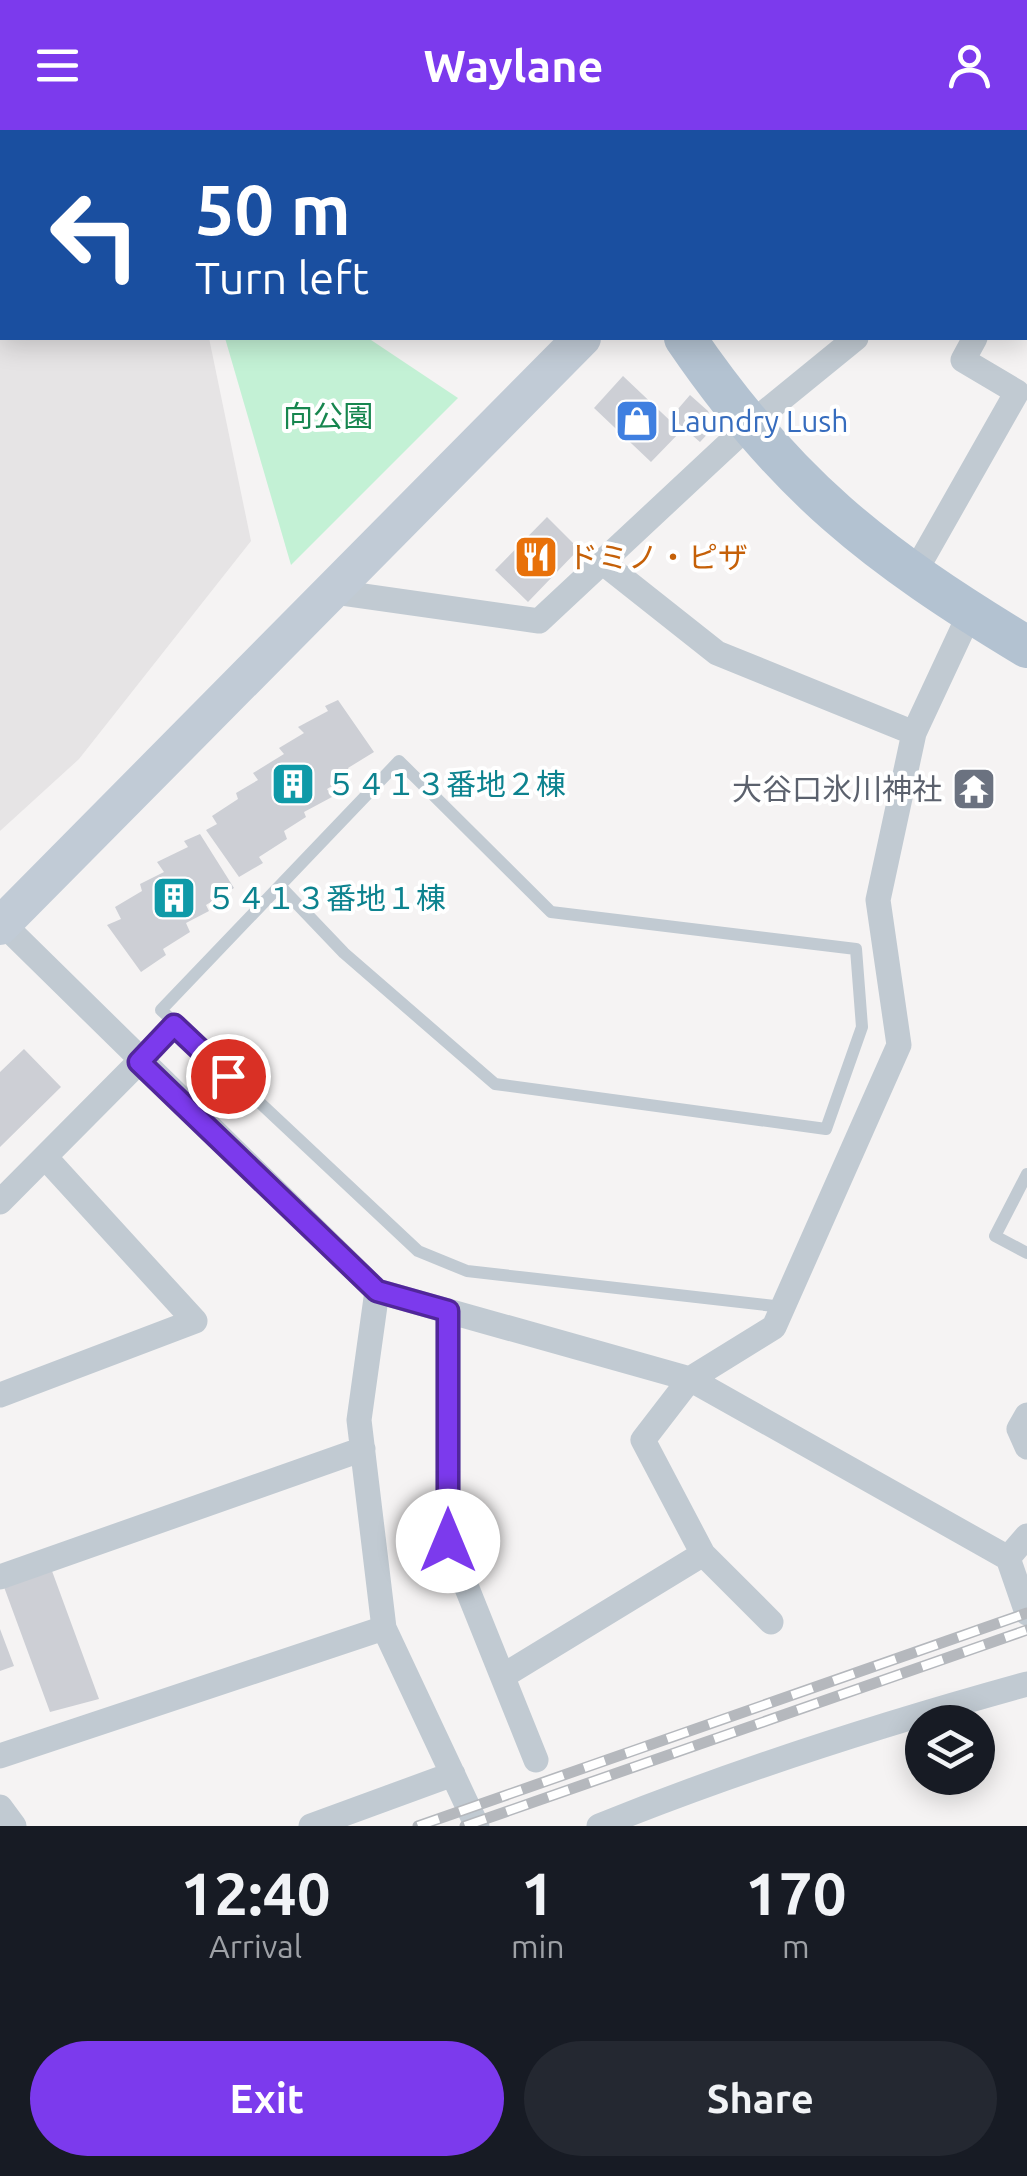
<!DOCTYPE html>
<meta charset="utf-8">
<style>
:root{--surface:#171b24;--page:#242831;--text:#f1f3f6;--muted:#9ea1a6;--accent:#7c3aed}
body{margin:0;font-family:Ubuntu,"Noto Sans JP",sans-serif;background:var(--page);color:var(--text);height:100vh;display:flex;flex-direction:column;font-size:38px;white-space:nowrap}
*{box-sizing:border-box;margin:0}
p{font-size:32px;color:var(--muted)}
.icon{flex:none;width:55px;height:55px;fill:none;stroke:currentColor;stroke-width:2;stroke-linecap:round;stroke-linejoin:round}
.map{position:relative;height:1696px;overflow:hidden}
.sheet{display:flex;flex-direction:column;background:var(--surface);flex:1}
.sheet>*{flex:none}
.hud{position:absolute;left:0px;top:0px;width:1028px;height:210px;box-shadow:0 5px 25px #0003;background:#1a4fa0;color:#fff;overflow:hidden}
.buttons{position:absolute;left:905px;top:1575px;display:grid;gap:20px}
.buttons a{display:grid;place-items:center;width:90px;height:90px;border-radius:50%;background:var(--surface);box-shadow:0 5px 25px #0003;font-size:50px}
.pin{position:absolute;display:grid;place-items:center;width:85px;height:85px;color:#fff;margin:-42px;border:5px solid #fff;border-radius:50%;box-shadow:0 2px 10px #0007}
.me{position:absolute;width:110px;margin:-55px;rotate:0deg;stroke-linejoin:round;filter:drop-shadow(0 0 8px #0008)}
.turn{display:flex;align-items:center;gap:35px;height:210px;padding:0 30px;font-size:45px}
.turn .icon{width:130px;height:130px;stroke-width:2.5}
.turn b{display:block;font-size:70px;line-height:85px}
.eta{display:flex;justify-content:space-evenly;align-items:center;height:170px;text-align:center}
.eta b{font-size:60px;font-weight:600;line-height:70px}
.action{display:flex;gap:20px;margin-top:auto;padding:20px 30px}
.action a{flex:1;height:115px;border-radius:60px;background:var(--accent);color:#fff;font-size:40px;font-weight:600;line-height:115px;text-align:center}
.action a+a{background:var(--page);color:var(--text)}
header{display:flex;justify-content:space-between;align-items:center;height:130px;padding:0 30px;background:var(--accent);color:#fff;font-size:45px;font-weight:600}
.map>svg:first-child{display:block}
</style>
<header><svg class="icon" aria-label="menu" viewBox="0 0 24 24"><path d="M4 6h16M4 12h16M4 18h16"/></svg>Waylane<svg class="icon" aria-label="person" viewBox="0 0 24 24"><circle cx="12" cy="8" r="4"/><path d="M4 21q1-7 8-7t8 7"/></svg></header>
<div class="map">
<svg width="1027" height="1696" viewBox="0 0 1027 1696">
<rect width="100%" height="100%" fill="#f5f3f3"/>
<path fill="#e6e4e5" d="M0,113L2,208H209L251,411L79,629L0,701Z"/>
<path fill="#c3f1d5" d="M225,208H368L458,268L291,435Z"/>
<path fill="#cdcfd5" d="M623,246L681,301L651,332L594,278Z
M690,265L708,281L714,297L700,312L671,287Z
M547,387L579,419L528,472L495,440Z
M338,570L374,622L348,638L351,645L327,659L332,667L304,682L306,687L284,701L287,709L259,727L263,733L239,747L206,700L217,694L212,686L238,669L236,663L258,650L253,643L284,624L279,618L304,603L298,597L328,581L325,576Z
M200,704L234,758L206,775L209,781L186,793L190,802L163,819L166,825L141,842L107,795L121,789L115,777L142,761L140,754L164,742L157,732L188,717L184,711Z
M24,919L61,957L0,1017V942Z
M52,1441L99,1569L50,1582L4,1457Z
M0,1499L14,1536L0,1541Z"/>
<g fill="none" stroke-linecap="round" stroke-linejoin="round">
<path stroke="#c1cad2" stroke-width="12" d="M280,756L344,823L495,954L826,999L862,897L856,819L551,782L399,631L161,880L418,1121L467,1141L783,1177
M139,932L174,895
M1027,1044L995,1106L1027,1123"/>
<path stroke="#c1cad2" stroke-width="25" d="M228,0L239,2
M984,2L985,0
M1025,115L1027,111
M602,432L717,523L914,603
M912,447L1017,262L963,230L975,208
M335,462L539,491L748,296L856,208
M2,793L377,1161L690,1249L1008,1428L1027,1406
M0,1072L139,932
M377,1161L359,1290L384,1498L477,1696
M448,1181V1411L536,1630
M0,1265L195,1191L45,1027
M1027,1285L1019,1299L1027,1317
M1008,1428L1027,1483
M0,1447L363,1319
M771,1492L703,1424L643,1310L690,1249L774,1197L899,915L878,770L914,603L970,483
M503,1546L703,1424
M0,1626L384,1498
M0,1677L14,1696
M311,1696L453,1644
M599,1696C738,1640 882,1594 1027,1554"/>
<path stroke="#c1cbd6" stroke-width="38" d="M762,2L764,0
M0,796L582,208"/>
<path stroke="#b3c2d1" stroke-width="42" d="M554,0L556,2
M685,208C785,355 876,426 1027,517"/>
<defs>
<path id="rail" d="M418,1696L1027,1483
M465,1696L1027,1500"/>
</defs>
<use href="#rail" stroke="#b5b8bd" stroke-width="11"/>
<use href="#rail" stroke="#fff" stroke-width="8" stroke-dasharray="22" stroke-linecap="butt"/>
</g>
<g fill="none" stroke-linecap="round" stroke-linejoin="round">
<defs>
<path id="route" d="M228,946L174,895L139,932L377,1161L448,1181V1411"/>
</defs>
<use href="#route" stroke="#51269a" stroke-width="25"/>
<use href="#route" stroke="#7c3aed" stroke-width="18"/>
</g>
<defs>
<symbol id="shop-square" viewBox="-11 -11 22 22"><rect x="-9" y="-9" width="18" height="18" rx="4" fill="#3f7fe0" stroke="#fff"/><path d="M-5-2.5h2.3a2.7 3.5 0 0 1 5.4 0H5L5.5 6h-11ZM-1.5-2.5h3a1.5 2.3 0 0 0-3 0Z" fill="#fff"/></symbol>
<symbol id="restaurant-square" viewBox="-11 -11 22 22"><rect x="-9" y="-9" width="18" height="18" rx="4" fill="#e8710a" stroke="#fff"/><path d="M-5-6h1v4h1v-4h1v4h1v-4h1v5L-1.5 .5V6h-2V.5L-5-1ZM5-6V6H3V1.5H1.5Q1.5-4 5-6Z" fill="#fff"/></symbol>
<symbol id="building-square" viewBox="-11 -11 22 22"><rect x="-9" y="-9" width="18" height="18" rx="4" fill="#0f9aa8" stroke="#fff"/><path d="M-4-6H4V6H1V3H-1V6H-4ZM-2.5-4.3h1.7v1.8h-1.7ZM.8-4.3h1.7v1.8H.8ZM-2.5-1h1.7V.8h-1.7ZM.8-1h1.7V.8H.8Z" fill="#fff"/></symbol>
<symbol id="temple-square" viewBox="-11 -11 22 22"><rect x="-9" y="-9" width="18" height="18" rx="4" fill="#6b7280" stroke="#fff"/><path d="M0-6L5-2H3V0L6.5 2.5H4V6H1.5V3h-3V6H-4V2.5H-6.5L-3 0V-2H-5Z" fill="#fff"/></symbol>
</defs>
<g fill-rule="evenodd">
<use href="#shop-square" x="612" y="266" width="50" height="50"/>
<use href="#restaurant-square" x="511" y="402" width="50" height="50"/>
<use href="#building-square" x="268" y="629" width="50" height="50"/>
<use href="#temple-square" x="949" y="634" width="50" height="50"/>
<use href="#building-square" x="149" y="743" width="50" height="50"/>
</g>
<g text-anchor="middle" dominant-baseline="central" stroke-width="8" stroke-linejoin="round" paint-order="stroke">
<g font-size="30" fill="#17864f" stroke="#fff">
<text x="328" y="286">向公園</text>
</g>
<g font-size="30" fill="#366cbe" stroke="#fff" text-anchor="start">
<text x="670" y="291">Laundry Lush</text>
</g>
<g font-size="30" fill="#c56008" stroke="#fff" text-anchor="start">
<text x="568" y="427">ドミノ・ピザ</text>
</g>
<g font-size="30" fill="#0d838f" stroke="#fff" text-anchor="start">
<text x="326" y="654">５４１３番地２棟</text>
<text x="206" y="768">５４１３番地１棟</text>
</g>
<g font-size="30" fill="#5b616d" stroke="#fff" text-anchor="end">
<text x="942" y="659">大谷口氷川神社</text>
</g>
</g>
</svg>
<div class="buttons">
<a><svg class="icon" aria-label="layers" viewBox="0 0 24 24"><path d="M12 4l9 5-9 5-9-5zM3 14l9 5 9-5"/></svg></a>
</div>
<div class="pin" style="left:228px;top:946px;background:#d93025"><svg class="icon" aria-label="arrive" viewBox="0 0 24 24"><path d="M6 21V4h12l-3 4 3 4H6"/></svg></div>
<svg class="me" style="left:448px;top:1411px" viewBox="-20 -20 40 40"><circle r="19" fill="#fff"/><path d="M0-13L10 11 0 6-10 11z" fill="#7c3aed"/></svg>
<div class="hud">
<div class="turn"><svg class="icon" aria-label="left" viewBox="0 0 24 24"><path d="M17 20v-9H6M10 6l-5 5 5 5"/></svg><div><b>50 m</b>Turn left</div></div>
</div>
</div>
<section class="sheet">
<div class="eta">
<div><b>12:40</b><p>Arrival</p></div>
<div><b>1</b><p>min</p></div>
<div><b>170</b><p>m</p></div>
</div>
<div class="action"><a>Exit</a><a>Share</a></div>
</section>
